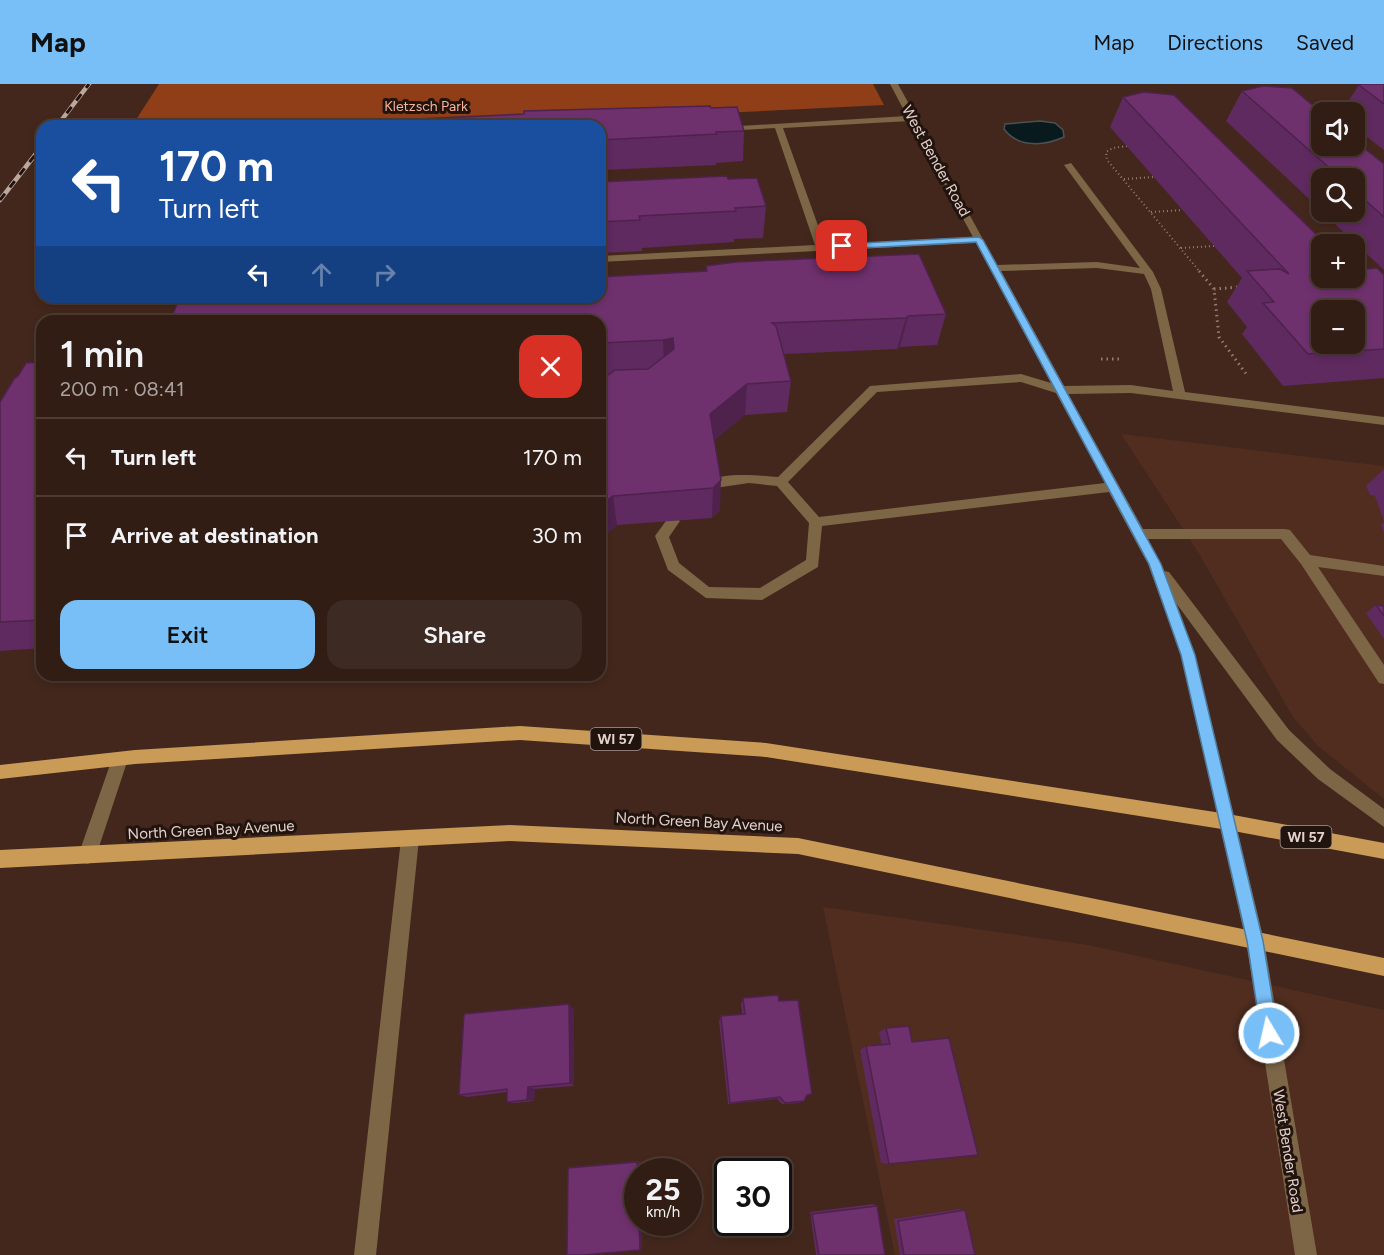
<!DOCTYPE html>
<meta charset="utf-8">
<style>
:root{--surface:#321d15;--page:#3d2a22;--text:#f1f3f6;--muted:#a8a2a0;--line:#4d3b34;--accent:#78bff7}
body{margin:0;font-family:Figtree,sans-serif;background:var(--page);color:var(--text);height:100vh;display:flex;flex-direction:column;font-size:22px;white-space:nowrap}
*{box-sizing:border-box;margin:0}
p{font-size:20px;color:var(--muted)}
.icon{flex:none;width:33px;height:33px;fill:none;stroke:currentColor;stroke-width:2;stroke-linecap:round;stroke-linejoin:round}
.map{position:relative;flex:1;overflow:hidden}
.details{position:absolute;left:36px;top:231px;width:570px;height:366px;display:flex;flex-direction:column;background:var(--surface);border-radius:18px;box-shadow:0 3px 9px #0003,0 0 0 2px var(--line)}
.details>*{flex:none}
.hud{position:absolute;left:36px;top:36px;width:570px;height:183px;border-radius:18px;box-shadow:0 3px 9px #0003,0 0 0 2px var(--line);background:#1a4fa0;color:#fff;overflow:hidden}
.controls{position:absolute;left:1311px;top:18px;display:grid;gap:12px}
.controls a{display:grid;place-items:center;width:54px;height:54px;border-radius:12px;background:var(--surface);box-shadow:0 3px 9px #0003,0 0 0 2px var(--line);font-size:30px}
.speed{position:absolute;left:624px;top:1074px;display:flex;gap:12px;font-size:30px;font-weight:700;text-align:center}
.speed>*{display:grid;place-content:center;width:78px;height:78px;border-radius:50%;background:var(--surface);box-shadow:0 3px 9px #0003,0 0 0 2px var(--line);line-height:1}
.speed small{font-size:15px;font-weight:400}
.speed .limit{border:3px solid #111;border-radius:9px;background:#fff;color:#111}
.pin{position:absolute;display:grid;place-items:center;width:51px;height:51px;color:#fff;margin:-26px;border-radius:12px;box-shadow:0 3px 9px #0006}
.me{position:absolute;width:66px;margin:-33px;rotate:351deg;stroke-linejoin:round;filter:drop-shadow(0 0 4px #0008)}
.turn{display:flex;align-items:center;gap:21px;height:126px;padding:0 24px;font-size:27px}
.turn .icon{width:78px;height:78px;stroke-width:2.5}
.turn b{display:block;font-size:42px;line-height:51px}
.lanes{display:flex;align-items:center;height:57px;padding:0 24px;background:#0003;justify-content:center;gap:30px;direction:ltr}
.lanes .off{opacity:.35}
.round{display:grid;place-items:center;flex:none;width:63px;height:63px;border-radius:18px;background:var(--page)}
.overview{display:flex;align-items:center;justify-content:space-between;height:102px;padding:0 24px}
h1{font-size:36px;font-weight:600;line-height:45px}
.action{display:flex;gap:12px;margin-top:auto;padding:12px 24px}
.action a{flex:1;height:69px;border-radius:18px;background:var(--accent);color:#111;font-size:24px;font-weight:600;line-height:69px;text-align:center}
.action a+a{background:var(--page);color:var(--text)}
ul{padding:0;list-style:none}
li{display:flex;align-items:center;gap:18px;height:78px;padding:0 24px;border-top:2px solid var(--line)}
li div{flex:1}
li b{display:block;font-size:22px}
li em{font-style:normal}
header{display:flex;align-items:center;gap:36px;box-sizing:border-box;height:84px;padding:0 30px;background:var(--accent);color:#111}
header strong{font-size:28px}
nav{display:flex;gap:33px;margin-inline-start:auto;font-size:21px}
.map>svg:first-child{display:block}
</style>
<header>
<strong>Map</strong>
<nav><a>Map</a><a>Directions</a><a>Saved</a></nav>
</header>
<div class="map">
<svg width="1384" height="1171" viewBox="0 0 1384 1171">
<rect width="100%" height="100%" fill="#43271c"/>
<path fill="#502d1f" d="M1121,350L1384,382V715L1318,662L1293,633L1198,468Z
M823,823L1088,861L1384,926V1171H895Z"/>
<path fill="#8f3e18" d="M159,0H873L884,21L459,42H132Z"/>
<path fill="#091a1e" stroke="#4b5152" stroke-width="1.5" d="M1040,37L1055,39L1063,46L1064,53C1044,62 1018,64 1004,45L1005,40Z"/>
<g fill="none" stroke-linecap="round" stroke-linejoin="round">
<path stroke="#947d74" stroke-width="2" stroke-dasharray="1 3" stroke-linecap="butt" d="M1127,62L1113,64L1106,68L1107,76L1200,188
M1124,95L1154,93
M1151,128L1183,126
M1181,164L1215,162"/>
<path stroke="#947d74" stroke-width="3" stroke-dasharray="1.5 4" stroke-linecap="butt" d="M1199,187L1214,205L1219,253L1247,291
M1214,205L1240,203
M1101,275H1120"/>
<path fill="#7d6646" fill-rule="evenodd" d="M890,0H898L997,181L1097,178L1140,184L1064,81L1071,79L1153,188L1161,205L1185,308L1384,333V341L1131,309L1068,310L1143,445H1285L1290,446L1310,471L1384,482V492L1318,483L1384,581V600L1379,599L1301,480L1281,455H1148L1164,487L1169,488L1289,646L1330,685L1384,725V743L1318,695L1277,656L1176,519L1195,571L1264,857L1317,1171H1295L1246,857L1181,571L1148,480L1109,408L822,442L818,483L762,516L706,514L668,486L655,452L668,434L673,432L680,437L669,453L679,479L709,503L760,504L806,476L809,439L777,402L749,399L715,404L709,399C719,387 762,392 778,393L870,302L1021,290L1051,299L976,159L600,178V172L815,161L775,44L723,47L719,45L723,43L907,32ZM910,37L973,153L825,161L783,44ZM1097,184L1144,190L1151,205L1173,307L1131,301L1064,302L1001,187ZM1021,298L1056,309L1105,399L819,433L788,398L877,308Z
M120,668L126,670L128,675L96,772L93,778L87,780L81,778L78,772L112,675L114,670Z
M410,747L416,749L419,755L376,1171H354L401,755L404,749Z"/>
<path fill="#c99b56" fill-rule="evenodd" d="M520,642L766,659L1228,730L1384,759V775L1228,746L766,673L520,656L135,680L0,695V681L135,666Z
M510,741L798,754L1384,874V892L798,770L510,757L0,784V766Z"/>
<defs>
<path id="rail" d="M57,42L89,0
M0,116L42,62"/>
</defs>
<use href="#rail" stroke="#bca79f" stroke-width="4.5"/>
<use href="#rail" stroke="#21140f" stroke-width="3" stroke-dasharray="8" stroke-linecap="butt"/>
</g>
<path fill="#5f2a5f" d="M1384,0V66L1354,43V28H1341L1359,1Z
M1242,7L1384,80V186L1322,128H1354V94H1322V127L1226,37Z
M1123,13L1322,194L1384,191V294L1283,302L1242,250L1247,243L1227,218L1242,194L1110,43Z
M711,24L744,47L743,77L716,79V81L603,86L604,98L728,95L766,122L763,154L734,155V158L642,164V167L600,169V42Z
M706,182L946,230L937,261L900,263L897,265L784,270L791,297L787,328L745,331L714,356L720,426L712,434L617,441L600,455V297L610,290L600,291V213L706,187Z
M42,278V564L0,567V318Z
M1384,385V437L1375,412L1370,411L1366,402Z
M1384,438V449L1381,441Z
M1376,521L1384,522V555L1366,529Z
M743,914L779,917L812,1010L806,1012L804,1017L799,1019L782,1020L777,1015L728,1020L719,937L721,932L742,930L741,920Z
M574,925V1002L535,1005L534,1017L515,1019L507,1018V1008L468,1013L459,1011Z
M909,942L889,1080L881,1079L860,966L866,962L882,961L879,948L886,944Z
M640,1077V1088H638V1138H642V1161L640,1166L568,1084L573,1083Z
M873,1120L877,1122L885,1171H816L810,1128Z
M959,1125L965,1126L975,1171H900L894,1135Z"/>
<path fill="#4e224d" d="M908,232L900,263L897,265L906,234Z
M673,254L674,285L664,288L663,256Z
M747,300L745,331L709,361L710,330Z
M721,396L720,426L712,434L713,404Z
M613,412L617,441L600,455V422Z
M569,920L574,925V1002L570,999Z
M528,1003L535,1005L534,1017L527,1016Z
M640,1077V1088H638L637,1078Z
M639,1138H642V1161L640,1166Z"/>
<path fill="#6f316e" stroke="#4e224d" stroke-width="1.5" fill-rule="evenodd" d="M1362,0H1384V20L1359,1Z
M1263,2L1292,4L1322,29V62H1354V56L1384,80V133L1354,106V94H1341L1242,7Z
M1144,8L1174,11L1326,160H1322V194H1354V186L1377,184L1384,191V265L1308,270L1263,219L1274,218L1247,187L1280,185L1289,190L1123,13ZM1322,226H1354V260H1322Z
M710,22L711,24L737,23L744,47L716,48L717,50L600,56V42H327L328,39L524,30V27Z
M600,60H601L603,93L600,94Z
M727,92L728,95L757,94L766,122L735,124L736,127L639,132L640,136L600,138V98Z
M919,170L946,230L908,232L906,234L772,239L776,242L791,297L747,300L710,330L721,396L713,404L613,412L600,422V297L615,286L648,285L674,265L673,254L663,256L600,259V237H170L180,213H600V193L707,187L706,182L736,178Z
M42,278V536L0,538V318L14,295L18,292L26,279Z
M1376,521L1384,522V532Z
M778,911L779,917L798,916L812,1010L807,1011L804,1017L785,1019L780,1013L730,1019L721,932L745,930L743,914Z
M569,920L570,999L528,1003L527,1016L507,1018V1005L459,1011L464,930Z
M909,942L912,958L949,954L978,1071L889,1080L866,962L890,960L886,944Z
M637,1078L638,1138H639L640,1166L583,1171H567L568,1084Z
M877,1122L885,1171H819L812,1130Z
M965,1126L975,1171H904L898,1137Z"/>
<path fill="#78bff7" stroke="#4e7ca1" stroke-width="1.5" d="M979,153L983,156L1161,480L1195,571L1263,857L1278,949L1276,956L1269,958L1263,956L1261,949L1247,857L1181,571L1149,480L976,158L842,165L838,162L842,160Z"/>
<g text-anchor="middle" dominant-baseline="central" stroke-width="6" stroke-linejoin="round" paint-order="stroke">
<g font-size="14" fill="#f8b396" stroke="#21140f">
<text x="426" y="22">Kletzsch Park</text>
</g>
<g fill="#21140f" stroke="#aa9892" stroke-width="1.5">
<rect x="590.5" y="644" width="51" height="22" rx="4.5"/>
<rect x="1280.5" y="742" width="51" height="22" rx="4.5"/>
</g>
<g font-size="14" font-weight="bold" fill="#e4d1ca">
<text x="616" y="655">WI 57</text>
<text x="1306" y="753">WI 57</text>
</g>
<g font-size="15" fill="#e4d1ca" stroke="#21140f">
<text transform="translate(936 77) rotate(61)">West Bender Road</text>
<text transform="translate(699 738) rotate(3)">North Green Bay Avenue</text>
<text transform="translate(211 746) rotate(-3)">North Green Bay Avenue</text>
<text transform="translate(1288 1067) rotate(81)">West Bender Road</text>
</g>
</g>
</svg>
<div class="controls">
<a><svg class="icon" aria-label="sound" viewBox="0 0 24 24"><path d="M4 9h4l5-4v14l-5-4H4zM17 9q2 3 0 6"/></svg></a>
<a><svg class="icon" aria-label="search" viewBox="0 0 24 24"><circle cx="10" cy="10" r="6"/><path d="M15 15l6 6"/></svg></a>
<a>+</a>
<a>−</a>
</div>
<div class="speed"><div>25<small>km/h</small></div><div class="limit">30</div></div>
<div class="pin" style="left:842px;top:162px;background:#d93025"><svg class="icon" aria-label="arrive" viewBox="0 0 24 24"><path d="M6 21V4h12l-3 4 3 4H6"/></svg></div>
<svg class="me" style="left:1269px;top:949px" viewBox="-20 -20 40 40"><circle r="17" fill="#78bff7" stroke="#fff" stroke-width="3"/><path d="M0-11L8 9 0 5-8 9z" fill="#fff"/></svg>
<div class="hud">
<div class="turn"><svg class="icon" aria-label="left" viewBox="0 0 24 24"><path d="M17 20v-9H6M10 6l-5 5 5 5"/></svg><div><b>170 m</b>Turn left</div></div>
<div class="lanes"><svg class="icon" aria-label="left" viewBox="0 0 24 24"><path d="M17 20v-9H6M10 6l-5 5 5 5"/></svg><svg class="icon off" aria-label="ahead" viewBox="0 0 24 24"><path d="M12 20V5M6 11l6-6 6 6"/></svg><svg class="icon off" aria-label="right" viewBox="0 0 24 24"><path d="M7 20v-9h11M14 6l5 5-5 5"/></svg></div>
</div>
<section class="details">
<div class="overview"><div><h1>1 min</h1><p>200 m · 08:41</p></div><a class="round" style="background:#d93025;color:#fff"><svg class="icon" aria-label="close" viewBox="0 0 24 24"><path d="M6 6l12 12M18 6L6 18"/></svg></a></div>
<ul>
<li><svg class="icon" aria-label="left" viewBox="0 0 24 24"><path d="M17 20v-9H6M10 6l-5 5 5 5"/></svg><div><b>Turn left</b></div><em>170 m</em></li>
<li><svg class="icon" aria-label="arrive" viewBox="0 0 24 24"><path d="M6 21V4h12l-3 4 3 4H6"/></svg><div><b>Arrive at destination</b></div><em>30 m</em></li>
</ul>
<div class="action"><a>Exit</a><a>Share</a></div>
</section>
</div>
